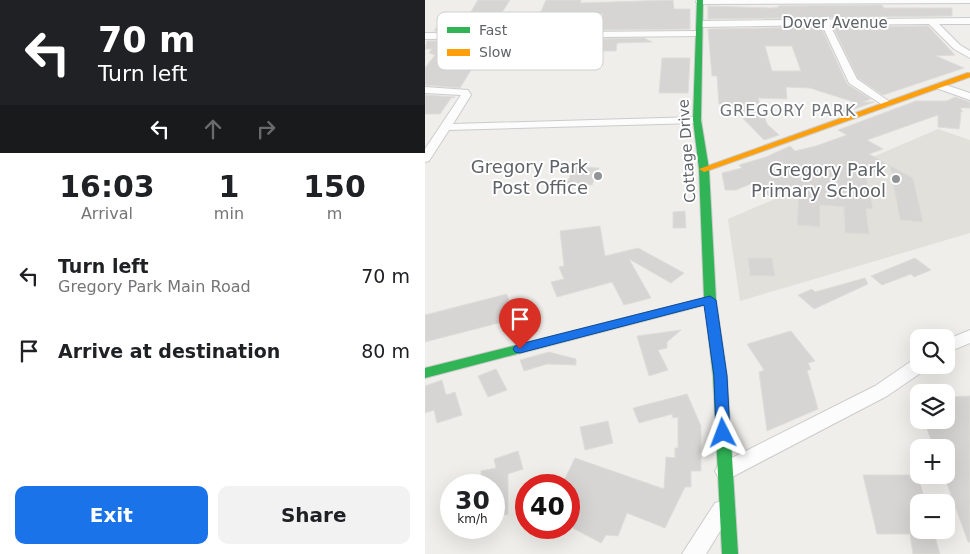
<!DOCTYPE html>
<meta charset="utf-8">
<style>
:root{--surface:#fff;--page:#f2f2f2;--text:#202124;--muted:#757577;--accent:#1a73e8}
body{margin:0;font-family:"DejaVu Sans",sans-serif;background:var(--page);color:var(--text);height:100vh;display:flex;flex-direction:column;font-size:19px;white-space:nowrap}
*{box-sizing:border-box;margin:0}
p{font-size:16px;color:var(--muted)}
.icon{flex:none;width:28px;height:28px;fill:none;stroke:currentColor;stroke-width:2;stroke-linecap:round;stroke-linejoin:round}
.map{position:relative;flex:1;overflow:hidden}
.details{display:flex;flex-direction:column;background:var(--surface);width:425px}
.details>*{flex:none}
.banner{background:#202124;color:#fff;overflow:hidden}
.buttons{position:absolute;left:485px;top:329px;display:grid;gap:10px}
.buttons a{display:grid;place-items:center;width:45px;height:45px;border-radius:10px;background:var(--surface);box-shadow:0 5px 20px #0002;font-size:25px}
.speed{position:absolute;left:15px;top:474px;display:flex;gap:10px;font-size:25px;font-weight:700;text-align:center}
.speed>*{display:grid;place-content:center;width:65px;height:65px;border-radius:50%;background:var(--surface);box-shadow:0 5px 20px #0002;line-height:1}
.speed small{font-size:12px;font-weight:400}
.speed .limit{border:8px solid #d22;background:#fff;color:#111}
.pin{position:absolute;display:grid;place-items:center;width:42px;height:42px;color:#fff;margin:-51px -21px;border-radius:50% 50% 50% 0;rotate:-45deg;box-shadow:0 0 5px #0007}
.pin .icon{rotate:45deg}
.me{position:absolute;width:55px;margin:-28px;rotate:357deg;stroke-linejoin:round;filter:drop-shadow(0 0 4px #0008)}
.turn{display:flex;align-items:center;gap:18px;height:105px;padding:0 15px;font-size:22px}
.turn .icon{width:65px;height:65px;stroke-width:2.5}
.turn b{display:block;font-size:35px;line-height:42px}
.lanes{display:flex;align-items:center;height:48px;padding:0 15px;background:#0003;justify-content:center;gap:25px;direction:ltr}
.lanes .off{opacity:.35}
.eta{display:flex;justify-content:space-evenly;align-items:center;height:85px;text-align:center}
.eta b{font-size:30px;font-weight:700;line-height:35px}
.action{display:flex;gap:10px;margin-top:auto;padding:10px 15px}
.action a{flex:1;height:58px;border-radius:10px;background:var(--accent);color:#fff;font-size:20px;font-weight:700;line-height:58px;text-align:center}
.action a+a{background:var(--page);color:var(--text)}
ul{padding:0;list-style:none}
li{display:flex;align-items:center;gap:15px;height:75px;padding:0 15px}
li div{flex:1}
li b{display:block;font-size:19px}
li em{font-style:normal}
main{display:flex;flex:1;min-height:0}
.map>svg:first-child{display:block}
</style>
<main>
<section class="details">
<div class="banner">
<div class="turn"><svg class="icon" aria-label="left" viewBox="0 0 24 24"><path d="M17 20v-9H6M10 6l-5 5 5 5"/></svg><div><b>70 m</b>Turn left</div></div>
<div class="lanes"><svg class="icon" aria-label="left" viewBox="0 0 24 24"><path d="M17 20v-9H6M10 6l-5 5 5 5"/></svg><svg class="icon off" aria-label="ahead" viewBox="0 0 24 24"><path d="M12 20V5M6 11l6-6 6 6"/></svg><svg class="icon off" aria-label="right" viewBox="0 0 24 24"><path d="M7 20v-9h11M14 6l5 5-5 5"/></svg></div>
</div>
<div class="eta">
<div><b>16:03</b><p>Arrival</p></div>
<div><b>1</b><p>min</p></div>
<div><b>150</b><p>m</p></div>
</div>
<ul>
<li><svg class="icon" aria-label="left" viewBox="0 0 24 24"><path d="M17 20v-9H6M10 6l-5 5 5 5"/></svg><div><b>Turn left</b><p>Gregory Park Main Road</p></div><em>70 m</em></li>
<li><svg class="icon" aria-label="arrive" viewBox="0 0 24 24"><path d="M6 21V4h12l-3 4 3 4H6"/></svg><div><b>Arrive at destination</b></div><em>80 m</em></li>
</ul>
<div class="action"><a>Exit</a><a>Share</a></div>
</section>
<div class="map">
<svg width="545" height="554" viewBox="0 0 545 554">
<rect width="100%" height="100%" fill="#efeeea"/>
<path fill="#e2e0da" d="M513,129L545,140V233L315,301L303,219Z"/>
<path fill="#d6d5d3" stroke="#deddd9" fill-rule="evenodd" d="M53,0H85L69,25H82L79,31H9L17,19H31L34,15H44Z
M121,0H156L155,3L248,0L249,9H265V29L175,30L178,14L149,13L137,30H108Z
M457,5L459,8H527V16L283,19V6L347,8L354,7L353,6Z
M503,26L530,55L511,56L539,68L458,95L433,78L408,27Z
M396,27L422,84L446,99L437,102H449L415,114L408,107L432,103L385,88L361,87L362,99L333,98L342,124L354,135L339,140L306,106L294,104L292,76H287L283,29ZM340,46H367L376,71H347Z
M219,38L227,42L192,43L191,51H171L173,39Z
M73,40L71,44H62L35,88L0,85V68L10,55L4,53L7,49H0L2,41Z
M237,58H265L263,93H234Z
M0,95L30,97L26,98L15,114H0Z
M530,97L545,102V108H535L538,112H535L536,115L534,129L513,127V115L442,140L458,149L444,154L488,178L498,222L475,220L465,166L441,176L448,209H441L444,234L420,233L419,207L395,205V227L372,225L374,189L345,197L330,182L311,190H300L297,173L317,168L314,165L341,157L365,146L370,151L391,146L422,135L413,130L491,101H522Z
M149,167L174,168L167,185L142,183Z
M260,211L261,228H248V212Z
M175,226L180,256L213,248L259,273L246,283L204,259L226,298L199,305L187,282L132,297L126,282L139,279L134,267L139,266L135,231Z
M323,258H347L350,276H325Z
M490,258L506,270L489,277L486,274L457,285L446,276Z
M440,278L443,284L389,309L373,295L387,289L390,292Z
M82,294L89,319L0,342V315Z
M256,330L242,342V348L233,350L243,370L224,376L212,336Z
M366,331L390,361L383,363L386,370H382L393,409L342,431L334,372L339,370L322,344Z
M124,352L151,359V365L122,364L99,371L95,360Z
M71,369L82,390L63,397L53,376Z
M17,380L21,395L30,392L37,415L12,423L9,410L0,413V386Z
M262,394L276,426V471H266V487H260L240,528L202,513L193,536L181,535L176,543L144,526V485H137L150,458L239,489L241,457L250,458V448H253V417L248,418L247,414L214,423L208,408Z
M545,396V542H543L521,481V448H509L499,420H521V397Z
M183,421L188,443L160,450L155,427Z
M93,451L98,469L83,474V514L69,517V485H57L56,471L71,468L69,459Z
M438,475H493L500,502H494V530H508L515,554H488L485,534H452Z"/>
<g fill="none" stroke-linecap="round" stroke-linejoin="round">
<defs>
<path id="street" d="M272,0H545V3L275,4L271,2Z
M545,18V24H514L535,45L545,51V58L529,49L504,24L405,25L432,79L465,102L466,104L465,106L461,107L424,83L397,25L275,27L271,24L275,21Z
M273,31L277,34L276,36L0,39V33Z
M515,83L545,93V100L511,88V84Z
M0,87L43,90L46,95L28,124L272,117L277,120L272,123L24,130L4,161L0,162V149L36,95L0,93Z
M545,330V343L521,353V340Z
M494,359V365H503L500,370L462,396L307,477L300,480L293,477L290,471L293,465L450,386L488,360Z
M297,501L304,503L308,510L281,554H257L290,503Z"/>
<path id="fast" d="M272,0H278L276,120L284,169L291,300L302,376L313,554H297L288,376L280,305L0,378V368L279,298L274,169L268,120Z"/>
<path id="slow" d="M542,73H545V77L282,171L279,172L274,169Z"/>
</defs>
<use href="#street" stroke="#cbcccc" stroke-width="2"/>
<use href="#fast" stroke="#cacacb" stroke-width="2"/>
<use href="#slow" stroke="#cacacb" stroke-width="2"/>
<use href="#street" fill="#fdfcfc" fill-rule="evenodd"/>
<use href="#fast" fill="#30b455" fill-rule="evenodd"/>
<use href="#slow" fill="#ff9f0a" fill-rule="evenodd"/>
</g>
<path fill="#1a73e8" stroke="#114b97" d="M285,296L291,300L302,376L305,433L303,437L298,439L293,437L291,433L289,376L279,305L95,353L90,352L88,349L90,346L95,344Z"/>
<g fill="#919496" stroke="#fff" stroke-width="2">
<circle cx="173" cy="176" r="5"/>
<circle cx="471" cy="179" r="5"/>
</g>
<g text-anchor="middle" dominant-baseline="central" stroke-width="4" stroke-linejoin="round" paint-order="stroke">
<g font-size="15" fill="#5f6368" stroke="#fff">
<text x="410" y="23">Dover Avenue</text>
<text transform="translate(262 151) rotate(-94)">Cottage Drive</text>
</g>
<g font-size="16" letter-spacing="1" fill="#70757a" stroke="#fff">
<text x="363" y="110">GREGORY PARK</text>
</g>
<g font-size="18" fill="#5f6368" stroke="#fff" text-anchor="end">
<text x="163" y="166">Gregory Park<tspan x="163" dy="21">Post Office</tspan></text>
<text x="461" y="169">Gregory Park<tspan x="461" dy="21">Primary School</tspan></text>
</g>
</g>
<rect x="12" y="12" width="166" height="58" rx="8" fill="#fff" stroke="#cfd0d2" stroke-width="1"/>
<rect x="22" y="27" width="23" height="6" fill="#30b455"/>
<rect x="22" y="49" width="23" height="7" fill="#ff9f0a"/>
<g font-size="14" fill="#5f6368">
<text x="54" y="35">Fast</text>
<text x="54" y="57">Slow</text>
</g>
</svg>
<div class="buttons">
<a><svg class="icon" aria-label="search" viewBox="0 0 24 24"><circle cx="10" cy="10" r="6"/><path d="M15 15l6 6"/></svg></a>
<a><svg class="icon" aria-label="layers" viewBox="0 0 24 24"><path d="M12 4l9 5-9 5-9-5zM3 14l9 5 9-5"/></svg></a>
<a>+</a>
<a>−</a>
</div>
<div class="speed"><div>30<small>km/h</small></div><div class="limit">40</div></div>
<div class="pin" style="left:95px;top:349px;background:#d93025"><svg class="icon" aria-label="arrive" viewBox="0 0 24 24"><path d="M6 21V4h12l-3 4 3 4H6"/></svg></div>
<svg class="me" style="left:298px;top:433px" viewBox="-20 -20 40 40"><path d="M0-17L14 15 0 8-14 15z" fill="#1a73e8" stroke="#fff" stroke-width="4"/></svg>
</div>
</main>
